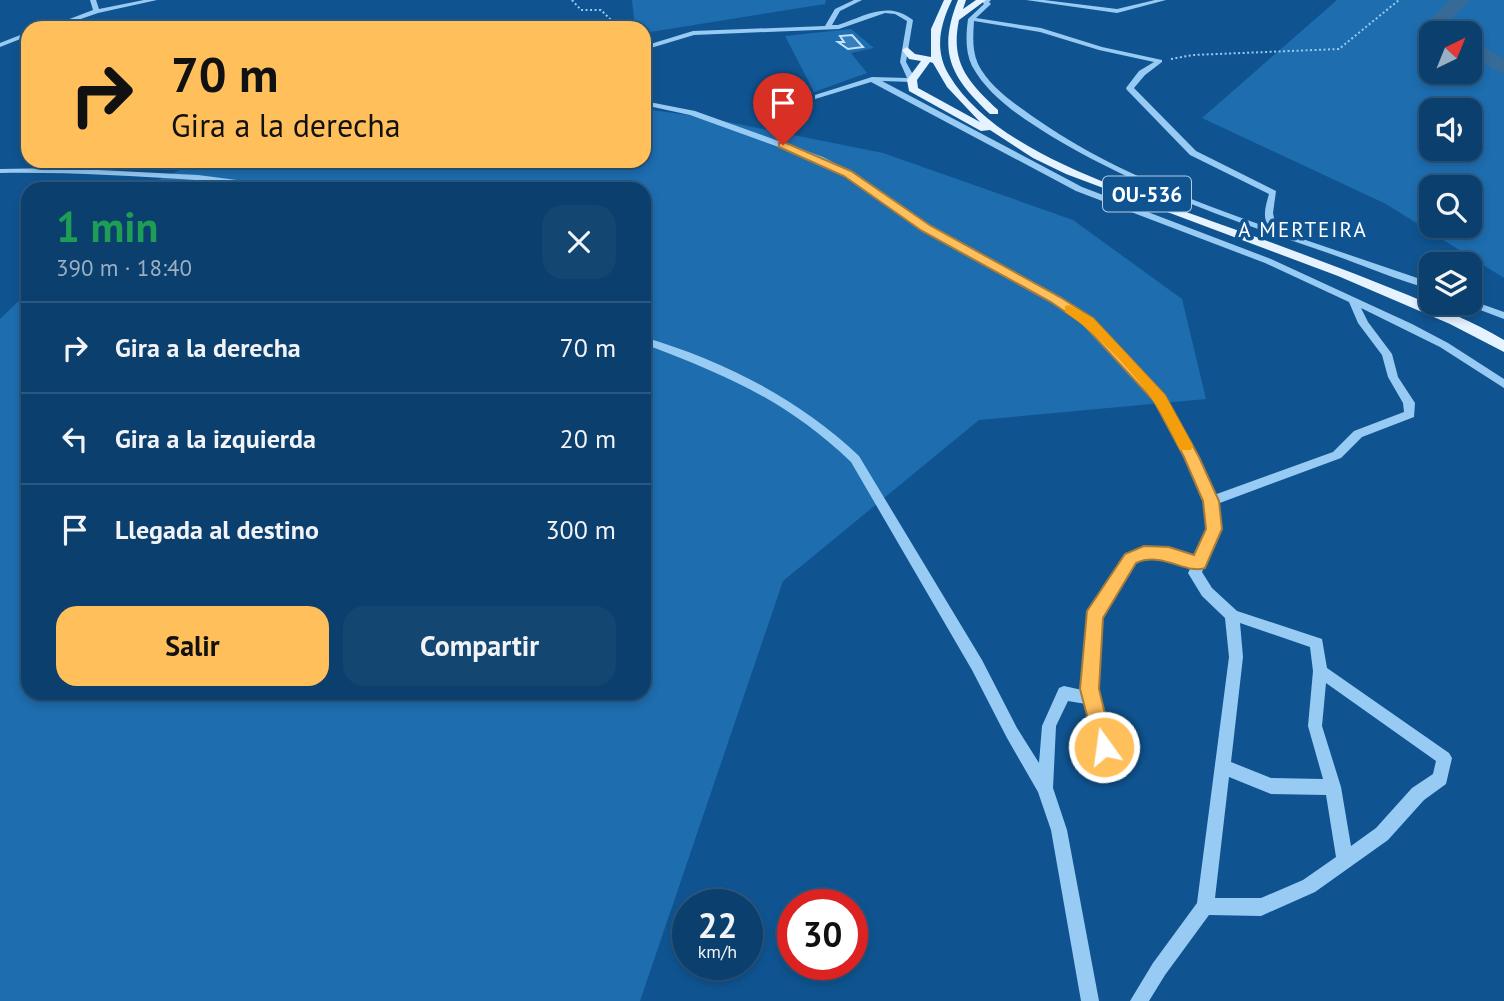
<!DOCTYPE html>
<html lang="es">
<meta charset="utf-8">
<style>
:root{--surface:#0b3f6d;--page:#144672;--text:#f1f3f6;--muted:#9aafc2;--line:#2b5880;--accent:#ffbf5b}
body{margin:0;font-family:"PT Sans",sans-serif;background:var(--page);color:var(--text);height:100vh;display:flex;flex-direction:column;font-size:26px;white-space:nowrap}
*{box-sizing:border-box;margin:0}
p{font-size:23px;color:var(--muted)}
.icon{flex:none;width:38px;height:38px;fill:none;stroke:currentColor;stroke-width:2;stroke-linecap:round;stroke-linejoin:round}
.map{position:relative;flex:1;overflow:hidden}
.details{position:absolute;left:21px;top:182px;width:630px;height:518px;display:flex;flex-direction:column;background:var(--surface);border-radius:21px;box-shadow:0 4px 10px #0003,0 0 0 2px var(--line)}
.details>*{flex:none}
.banner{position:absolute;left:21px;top:21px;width:630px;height:147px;border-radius:21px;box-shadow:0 4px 10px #0003,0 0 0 2px var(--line);background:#ffbf5b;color:#111;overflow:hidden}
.needle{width:46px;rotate:43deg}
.fabs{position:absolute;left:1419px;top:21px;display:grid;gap:14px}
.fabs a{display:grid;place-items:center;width:63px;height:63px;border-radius:14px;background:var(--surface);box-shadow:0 4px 10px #0003,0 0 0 2px var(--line);font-size:35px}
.speed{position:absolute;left:672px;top:889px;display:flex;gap:14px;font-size:35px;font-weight:700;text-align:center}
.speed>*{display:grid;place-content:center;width:91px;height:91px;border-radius:50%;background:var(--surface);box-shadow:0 4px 10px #0003,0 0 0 2px var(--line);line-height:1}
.speed small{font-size:18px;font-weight:400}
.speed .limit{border:10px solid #d22;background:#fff;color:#111}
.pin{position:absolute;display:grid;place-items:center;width:60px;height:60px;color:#fff;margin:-72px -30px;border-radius:50% 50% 50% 0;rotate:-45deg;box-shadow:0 0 7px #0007}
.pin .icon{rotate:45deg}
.me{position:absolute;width:77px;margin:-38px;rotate:346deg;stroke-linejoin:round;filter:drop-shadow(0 0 5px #0008)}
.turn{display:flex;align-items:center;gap:24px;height:147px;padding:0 35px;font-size:32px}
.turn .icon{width:91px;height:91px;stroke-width:2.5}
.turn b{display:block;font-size:49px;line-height:60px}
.round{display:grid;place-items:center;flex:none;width:74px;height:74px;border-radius:21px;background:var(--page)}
.head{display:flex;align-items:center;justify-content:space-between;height:119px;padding:0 35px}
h1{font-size:42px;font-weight:800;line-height:52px;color:#1e9e55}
.cta{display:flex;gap:14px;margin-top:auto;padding:14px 35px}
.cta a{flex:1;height:80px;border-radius:21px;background:var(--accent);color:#111;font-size:28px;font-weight:800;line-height:80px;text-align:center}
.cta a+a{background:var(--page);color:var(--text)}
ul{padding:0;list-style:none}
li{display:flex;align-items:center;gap:21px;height:91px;padding:0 35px;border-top:2px solid var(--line)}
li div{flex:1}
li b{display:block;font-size:26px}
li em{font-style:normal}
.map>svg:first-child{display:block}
</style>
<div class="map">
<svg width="1504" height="1001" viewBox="0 0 1504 1001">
<rect width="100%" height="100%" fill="#0f5491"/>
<path fill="#1d6daf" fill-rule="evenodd" d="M632,0H826L825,4L644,33V28H635Z
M1337,0H1504V278L1386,204L1202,118ZM1432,33H1470V72H1432ZM1432,110H1470V149H1432ZM1432,187H1470V226H1432Z
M851,29L874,48L851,53L867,73L814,92L785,36Z
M644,109L703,117L883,153L1073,220L1182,299L1206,399L979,420L783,581L640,1001H0V319L28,292V693H644V189H138L200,161H644Z"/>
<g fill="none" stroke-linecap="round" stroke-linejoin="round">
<path fill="#376a97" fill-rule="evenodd" d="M1450,0H1470L1447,23L1460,33H1436L1425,24Z
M1470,40L1504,59V74L1470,55Z"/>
</g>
<path fill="#377fba" stroke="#c0e2fe" stroke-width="2" d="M852,35L863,47L848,49L838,42H844L840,36Z"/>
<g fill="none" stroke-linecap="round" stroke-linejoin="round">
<path stroke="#98cbf4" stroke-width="2" stroke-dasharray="2 2.5" stroke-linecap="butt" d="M572,0L581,10H601L619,28
M1171,59L1193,55L1339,49L1399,0"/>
<path fill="#98cbf4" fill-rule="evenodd" d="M90,0H96L99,9L144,0H157L98,13L55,28H46L93,10Z
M854,0H862L840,11L832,25H838C865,16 888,0 913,20L906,62L916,80L912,82L882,81L1082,187L1271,259L1412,324L1448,343L1504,379V388L1440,347L1361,308L1368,322L1392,354L1398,377L1415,403L1414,417L1362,437L1341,458L1217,504L1220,529L1202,572L1212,588L1237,611L1322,639L1327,668L1449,753L1452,758L1446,784L1424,800L1388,840L1315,892L1261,916L1209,915L1165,975L1149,1001H1130L1153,963L1197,903L1229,657L1225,618L1202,596L1188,573L1191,567L1169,559L1145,557L1135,562L1101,618L1096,689L1112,747L1109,752L1104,754L1099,752L1086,704L1068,701L1056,726L1053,788L1067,830L1099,1001H1081L1051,830L1038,792L1007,738L972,670L851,462C786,400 726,375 644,344V337C724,361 799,399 859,456L982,660L1017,728L1039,763L1042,726L1059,688L1064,686L1082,690L1087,617L1125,554L1144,547L1169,549L1195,557L1208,529L1205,501L1185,457L1155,400L1084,323L1052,301L924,231L844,175L817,161L690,115L644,105V101L695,111L823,157L850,171L930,227L1058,297L1092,319L1163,395L1197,457L1214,495L1333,452L1354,431L1404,412L1403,403L1388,377L1382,355L1358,323L1349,302L1265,263L1076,191L871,82L815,99V95L872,77L907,78L900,62L907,21L895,14L885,13L839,29L694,35L644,50V46L693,31L825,26L835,9ZM1240,623L1310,647L1313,671L1308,726L1323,779L1271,778L1231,762L1243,657ZM1326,683L1436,761L1433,774L1412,788L1376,828L1351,846L1341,787L1322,726ZM1229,777L1271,794L1326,795L1336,857L1303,880L1261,898H1215Z
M981,0H991L989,2L991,4L976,18L1041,28L1102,47L1162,60V62L1145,75L1134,88L1196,151L1276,191L1273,213L1275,223L1285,233L1432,283V290C1398,280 1364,266 1331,254C1234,221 1139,189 1051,136C1022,118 989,97 972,66C965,51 966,35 968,19L984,4ZM974,21L1040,32L1099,50L1154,62L1139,71L1126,88L1127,90L1190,155L1269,194C1266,205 1261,218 1270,228C1187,199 1104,167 1032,116C1012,102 989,86 978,64C972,50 973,36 974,21Z
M1026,0H1044L1117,9L1155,0H1166L1117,13Z
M28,32V36L0,47V43Z
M113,161H132L98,168L94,166Z
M59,168L198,175L282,186L286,189C255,189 226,183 195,180C130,176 65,172 0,173V169Z
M1470,300L1504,312V319L1467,305L1465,303H1470Z"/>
<path fill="#e5f2ff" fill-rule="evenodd" d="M944,0H952C940,25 934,50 949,75C996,154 1132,192 1214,222C1279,245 1344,269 1408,295C1441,309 1474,322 1504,340V352L1450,324L1338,276L1066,174L1033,158L990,130L981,131L909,91L907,80L921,61L909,59L902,50L907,47L915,54L931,57V29ZM930,62L933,63L947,87L980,122L918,88L917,80Z
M958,0H966L963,9L976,0H986L959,20C950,63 968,82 998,110V114H990C951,77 937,53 958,0Z"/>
</g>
<path fill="#ffbf5b" stroke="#a67c3b" stroke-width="2" d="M779,143H786L851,171L931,226L1060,297L1093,318L1165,395L1199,457L1219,501L1222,529L1205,568C1186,575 1163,551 1136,563L1103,618L1099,689L1113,747L1111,753L1104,756L1097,753L1080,689L1087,611L1125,554L1144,546L1169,547L1194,555L1206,529L1203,501L1184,457L1154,401L1083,324L1051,302L922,231L844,176L779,147Z"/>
<path fill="#f59e0b" d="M1069,305L1093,318L1165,395L1193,446L1191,450H1180C1172,434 1164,417 1154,402C1133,371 1095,332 1065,312V306Z"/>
<g text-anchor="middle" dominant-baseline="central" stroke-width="7" stroke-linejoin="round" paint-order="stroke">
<rect fill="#0f5491" stroke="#b7ccde" stroke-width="2" x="1103" y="176.5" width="88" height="35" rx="5"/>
<g font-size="21" font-weight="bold" fill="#fff">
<text x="1147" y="194">OU-536</text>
</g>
<g font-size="21" letter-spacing="2" fill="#fff" stroke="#0f5491">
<text x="1303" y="229">A MERTEIRA</text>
</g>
</g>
</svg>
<div class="fabs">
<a><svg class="needle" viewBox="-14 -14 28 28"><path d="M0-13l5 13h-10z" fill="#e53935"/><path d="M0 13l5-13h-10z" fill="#9aafc2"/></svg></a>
<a><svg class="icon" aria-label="sound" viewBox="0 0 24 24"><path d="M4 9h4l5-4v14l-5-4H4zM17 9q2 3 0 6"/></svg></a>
<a><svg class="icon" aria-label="search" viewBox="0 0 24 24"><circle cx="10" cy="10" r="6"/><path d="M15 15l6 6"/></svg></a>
<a><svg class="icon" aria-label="layers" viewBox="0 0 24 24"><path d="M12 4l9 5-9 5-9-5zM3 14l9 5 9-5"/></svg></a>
</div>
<div class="speed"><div>22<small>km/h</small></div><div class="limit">30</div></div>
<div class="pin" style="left:783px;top:145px;background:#d93025"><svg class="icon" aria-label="arrive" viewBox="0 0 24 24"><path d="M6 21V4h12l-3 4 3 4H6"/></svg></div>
<svg class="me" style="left:1104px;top:747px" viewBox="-20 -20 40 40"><circle r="17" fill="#ffbf5b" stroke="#fff" stroke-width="3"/><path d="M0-11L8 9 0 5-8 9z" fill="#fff"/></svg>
<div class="banner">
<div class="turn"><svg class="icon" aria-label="right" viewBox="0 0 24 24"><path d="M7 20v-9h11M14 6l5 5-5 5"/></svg><div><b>70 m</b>Gira a la derecha</div></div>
</div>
<section class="details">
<div class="head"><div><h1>1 min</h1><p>390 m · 18:40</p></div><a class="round"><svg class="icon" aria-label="close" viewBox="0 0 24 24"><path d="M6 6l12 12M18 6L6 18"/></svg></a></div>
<ul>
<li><svg class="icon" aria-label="right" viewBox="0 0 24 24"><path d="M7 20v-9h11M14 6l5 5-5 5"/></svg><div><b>Gira a la derecha</b></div><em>70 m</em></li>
<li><svg class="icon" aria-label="left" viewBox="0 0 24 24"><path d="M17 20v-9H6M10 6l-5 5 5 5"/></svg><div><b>Gira a la izquierda</b></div><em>20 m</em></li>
<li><svg class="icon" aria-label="arrive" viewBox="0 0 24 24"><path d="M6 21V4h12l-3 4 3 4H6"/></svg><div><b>Llegada al destino</b></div><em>300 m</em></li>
</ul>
<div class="cta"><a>Salir</a><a>Compartir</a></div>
</section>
</div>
